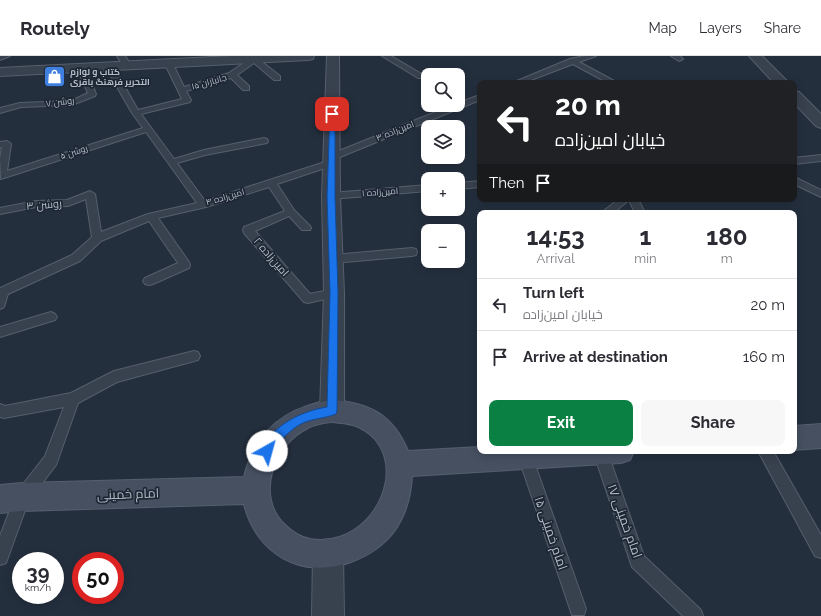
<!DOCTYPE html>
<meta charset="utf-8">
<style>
:root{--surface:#fff;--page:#f7f7f7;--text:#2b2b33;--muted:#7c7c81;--line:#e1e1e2;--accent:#0b8043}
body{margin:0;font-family:Raleway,Cairo,sans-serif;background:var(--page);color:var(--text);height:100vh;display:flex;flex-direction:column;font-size:15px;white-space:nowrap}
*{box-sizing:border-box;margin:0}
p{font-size:13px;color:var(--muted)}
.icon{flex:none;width:22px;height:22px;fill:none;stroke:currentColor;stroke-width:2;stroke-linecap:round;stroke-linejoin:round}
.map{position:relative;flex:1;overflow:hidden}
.panel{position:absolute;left:477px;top:154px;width:320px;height:244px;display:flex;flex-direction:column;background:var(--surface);border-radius:8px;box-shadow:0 2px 10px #0003}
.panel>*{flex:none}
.banner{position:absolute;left:477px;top:24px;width:320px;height:122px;border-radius:8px;box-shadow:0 2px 10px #0003;background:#202124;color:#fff;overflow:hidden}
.tools{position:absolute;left:421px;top:12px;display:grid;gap:8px}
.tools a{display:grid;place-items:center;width:44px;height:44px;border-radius:8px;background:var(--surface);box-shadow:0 2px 10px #0003;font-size:20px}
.speed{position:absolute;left:12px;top:496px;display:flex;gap:8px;font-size:20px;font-weight:700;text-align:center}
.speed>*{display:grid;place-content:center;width:52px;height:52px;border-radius:50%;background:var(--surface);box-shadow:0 2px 10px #0003;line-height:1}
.speed small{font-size:10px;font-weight:400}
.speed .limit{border:6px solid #d22;background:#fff;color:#111}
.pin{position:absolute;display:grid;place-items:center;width:34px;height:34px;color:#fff;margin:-17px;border-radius:8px;box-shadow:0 2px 6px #0006}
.me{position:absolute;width:44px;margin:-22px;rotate:38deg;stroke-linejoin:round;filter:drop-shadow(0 0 3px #0008)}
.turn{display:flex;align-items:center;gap:14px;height:84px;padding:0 12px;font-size:18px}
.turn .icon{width:52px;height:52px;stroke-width:2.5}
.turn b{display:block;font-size:28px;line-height:34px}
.then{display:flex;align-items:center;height:38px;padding:0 12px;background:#0003;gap:8px;font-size:15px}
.eta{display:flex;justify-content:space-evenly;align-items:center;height:68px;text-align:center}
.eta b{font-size:24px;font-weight:700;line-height:28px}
.button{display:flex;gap:8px;margin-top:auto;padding:8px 12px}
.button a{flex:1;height:46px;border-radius:8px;background:var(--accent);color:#fff;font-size:16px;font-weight:700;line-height:46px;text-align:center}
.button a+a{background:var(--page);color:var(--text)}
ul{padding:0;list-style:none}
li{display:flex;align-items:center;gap:12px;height:52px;padding:0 12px;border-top:1px solid var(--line)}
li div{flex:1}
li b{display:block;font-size:15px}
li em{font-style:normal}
header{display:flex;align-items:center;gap:24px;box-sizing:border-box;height:56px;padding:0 20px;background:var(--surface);border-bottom:1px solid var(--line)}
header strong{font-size:19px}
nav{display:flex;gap:22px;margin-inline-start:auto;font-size:14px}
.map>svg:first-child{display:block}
</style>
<header>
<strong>Routely</strong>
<nav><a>Map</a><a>Layers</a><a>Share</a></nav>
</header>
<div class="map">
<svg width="821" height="560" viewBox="0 0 821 560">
<rect width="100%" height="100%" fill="#242f3e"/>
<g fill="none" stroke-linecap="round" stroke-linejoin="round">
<defs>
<path id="service" d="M0,0H10L0,4Z
M117,0H125L131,9L130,11H124Z
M382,0H391L425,20L421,22H418Z
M584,0H596L579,6L618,27H608L573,8L523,27H512L570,3Z
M671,0H680L683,3L679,5Z
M251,2H257L280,20V24H274L254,7L237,19L249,30V34H243L231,22L186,35L191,44L190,46L141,58L174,103L204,94L264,82L267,83L268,85L267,87L205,99L177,107L205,145L328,105H334L335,107L334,109L277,128L294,154L310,170L311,172L310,174H302L289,160L255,175L310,238L334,233L338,234L340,237L338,240L308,247L304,246L244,177L243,174L244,171L285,155L269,131L206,151L158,162L189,206L190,209L189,212L153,228L149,229L145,228L143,225L145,222L178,207L149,165L101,185L80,205L8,238L4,251L0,253V232L72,199L92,181L86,143L68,150L36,151L0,158V152L36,145L67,144L90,135L95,138L101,176L148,158L197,147L146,76L1,123L0,102L2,91L0,92V86L7,85L11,88L7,115L143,72L132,57L105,10L106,8H112L138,54L182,43L165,8L166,6H172L184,31L229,17Z
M78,10H84L85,12L96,38L95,40L72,49L21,51L0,57V52L20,47L71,45L88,37L77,12Z
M480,39V44L335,103H329L328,101L329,99L453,49H458V47Z
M821,99V105L794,108V102Z
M794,121L821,134V141L794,128Z
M480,125V131L458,133V127Z
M428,129V135L331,143L326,140L331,137Z
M619,143H638L645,157H635L629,144L613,157H601Z
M412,192L416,193L417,196L416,199L412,200L333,207L329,206L328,203L329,200L333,199Z
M51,256L55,258L57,261L55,264L0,281V271Z
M194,295L198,296L200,300L198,304L117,326L78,347L56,409L28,446L6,507L0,509V480L15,441L17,436L45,400L64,351L4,362L0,361V348L5,350L71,337L114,315Z
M520,395H530L532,400L586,553L584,559H572L570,553L518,400Z
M593,395H607L644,500L701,554L703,560H683L632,511Z
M758,395H773L821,479V502L815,500Z"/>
<path id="minor" d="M749,0H762L789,27H774Z
M794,35L799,36L821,58V72L816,70L794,47Z"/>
<path id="tertiary" d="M232,0H314L313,3L308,4L0,20V12Z
M327,0H339L340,140L344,237V355L341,363L332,366L323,363L320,355L324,237L322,140Z
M328,483L338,488L343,498L344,560H312L313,498L318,488Z"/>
<path id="secondary" d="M332,344C370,347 393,359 408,395L480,391V395H634L630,404L621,407L412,420C411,440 405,461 393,477C382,491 367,500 351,506C302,524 256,498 244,448L22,455L0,457V429L22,427L244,421C255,374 286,351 332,344ZM332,366C340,367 349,367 356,370C417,395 379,494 310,483C300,481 292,476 284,468C255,439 274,388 308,372C315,368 324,367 332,366Z
M821,368V392L794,394V370Z"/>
</defs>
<use href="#service" stroke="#565f6c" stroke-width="2"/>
<use href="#minor" stroke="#565f6c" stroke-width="2"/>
<use href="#tertiary" stroke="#565f6c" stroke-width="2"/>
<use href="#secondary" stroke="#565f6c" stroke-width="2"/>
<use href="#service" fill="#38414e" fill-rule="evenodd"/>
<use href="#minor" fill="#38414e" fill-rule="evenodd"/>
<use href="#tertiary" fill="#38414e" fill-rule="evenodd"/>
<use href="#secondary" fill="#465061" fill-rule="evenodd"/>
</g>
<path fill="#1a73e8" stroke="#114b97" d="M330,56L335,58V140L338,237L337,355L336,358C324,363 311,362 299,369C294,372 288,377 284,381C278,387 275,397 267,400L263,398L261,395C272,369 302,355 327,351L330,237L327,140Z"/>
<defs>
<symbol id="shop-square" viewBox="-11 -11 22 22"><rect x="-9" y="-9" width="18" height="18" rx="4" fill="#3f7fe0" stroke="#1d2633"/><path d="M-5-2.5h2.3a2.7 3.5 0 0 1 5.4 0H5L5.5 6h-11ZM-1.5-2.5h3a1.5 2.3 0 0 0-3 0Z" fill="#fff"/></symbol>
</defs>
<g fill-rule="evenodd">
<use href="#shop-square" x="42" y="8" width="25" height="25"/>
</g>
<g text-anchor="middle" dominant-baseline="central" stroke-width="3.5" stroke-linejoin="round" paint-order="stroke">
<g font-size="9" font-weight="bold" fill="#b4bcc9" stroke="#1d2633" text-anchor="start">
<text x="70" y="16">کتاب و لوازم<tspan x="70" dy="10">التحریر فرهنگ باقری</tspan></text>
</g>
<g font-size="9" fill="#b4bcc9" stroke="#1d2633">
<text transform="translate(209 26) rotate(-16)">جانبازان ۱۵</text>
<text transform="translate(60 46) rotate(-7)">روشن ۷</text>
<text transform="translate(395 75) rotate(-22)">امین‌زاده ۳</text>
<text transform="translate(74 96) rotate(-18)">روشن ۵</text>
<text transform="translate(380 136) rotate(-4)">امین‌زاده ۱</text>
<text transform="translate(225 141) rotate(-16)">امین‌زاده ۴</text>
</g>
<g font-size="11" fill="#b4bcc9" stroke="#1d2633">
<text transform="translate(44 149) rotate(-5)">روشن ۳</text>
<text transform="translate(271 201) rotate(49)">امین‌زاده ۲</text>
</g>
<g font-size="13" fill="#b4bcc9" stroke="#1d2633">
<text transform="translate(128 438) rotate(-2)">امام خمینی</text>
<text transform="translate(625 465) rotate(70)">امام خمینی ۱۷</text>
<text transform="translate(551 477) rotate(71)">امام خمینی ۱۵</text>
</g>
</g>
</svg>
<div class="tools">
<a><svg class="icon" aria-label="search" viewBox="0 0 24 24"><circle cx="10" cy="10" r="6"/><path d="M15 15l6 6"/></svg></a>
<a><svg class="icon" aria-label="layers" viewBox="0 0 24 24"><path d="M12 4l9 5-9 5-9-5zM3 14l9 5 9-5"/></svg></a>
<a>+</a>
<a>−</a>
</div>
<div class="speed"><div>39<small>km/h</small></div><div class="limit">50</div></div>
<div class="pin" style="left:332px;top:58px;background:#d93025"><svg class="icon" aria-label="arrive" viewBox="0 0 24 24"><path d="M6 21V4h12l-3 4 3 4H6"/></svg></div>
<svg class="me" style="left:267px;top:395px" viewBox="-20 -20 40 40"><circle r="19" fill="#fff"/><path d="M0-13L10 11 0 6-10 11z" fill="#1a73e8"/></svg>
<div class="banner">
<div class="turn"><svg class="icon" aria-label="left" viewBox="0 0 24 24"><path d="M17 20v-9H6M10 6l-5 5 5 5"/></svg><div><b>20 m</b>خیابان امین‌زاده</div></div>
<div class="then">Then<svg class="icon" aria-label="arrive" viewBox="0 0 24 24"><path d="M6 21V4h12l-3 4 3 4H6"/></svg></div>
</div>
<section class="panel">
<div class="eta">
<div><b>14:53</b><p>Arrival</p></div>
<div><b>1</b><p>min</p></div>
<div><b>180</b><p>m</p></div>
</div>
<ul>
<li><svg class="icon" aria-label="left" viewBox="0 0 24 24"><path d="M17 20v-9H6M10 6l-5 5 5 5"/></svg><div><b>Turn left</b><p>خیابان امین‌زاده</p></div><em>20 m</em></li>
<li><svg class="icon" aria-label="arrive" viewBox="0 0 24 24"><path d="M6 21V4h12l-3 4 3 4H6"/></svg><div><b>Arrive at destination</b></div><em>160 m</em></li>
</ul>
<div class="button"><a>Exit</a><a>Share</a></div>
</section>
</div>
